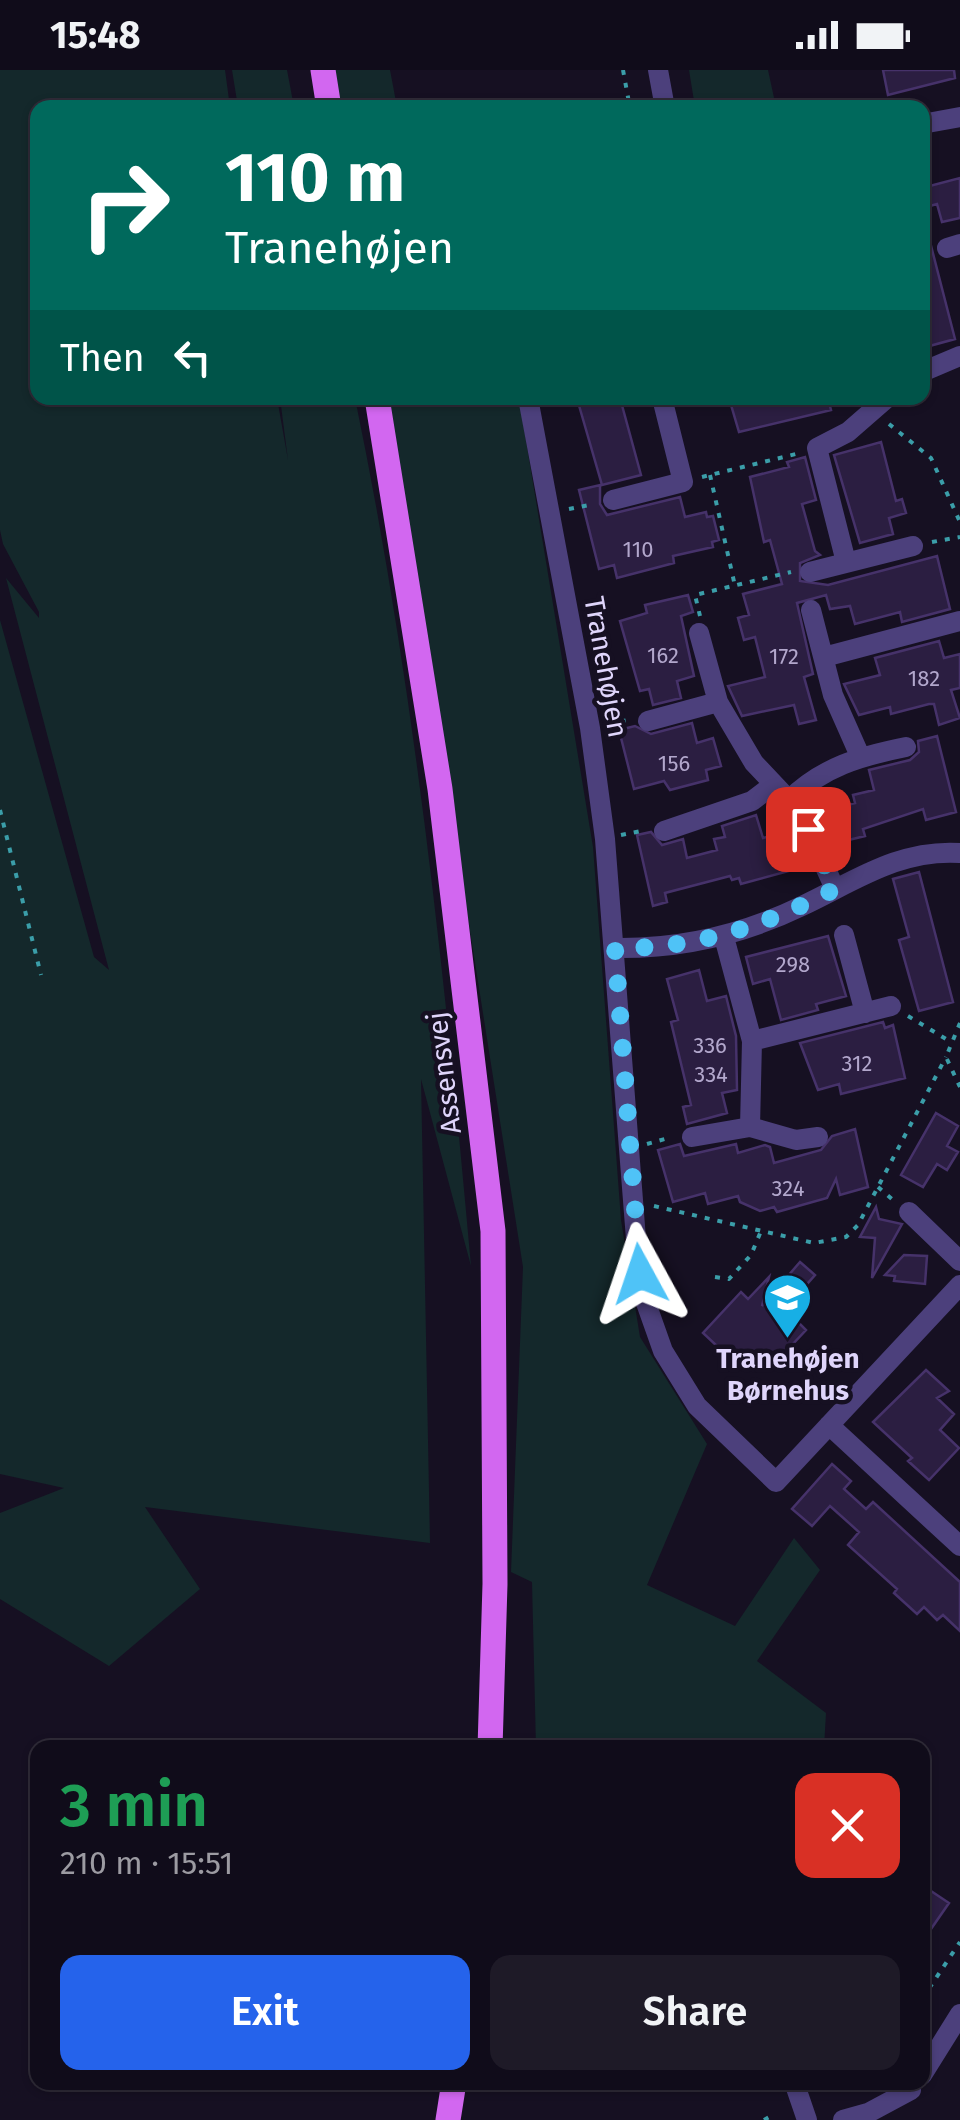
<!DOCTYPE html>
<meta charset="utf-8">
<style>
:root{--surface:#100c1a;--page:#1e1a27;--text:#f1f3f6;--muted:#9c9ba2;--line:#302c39;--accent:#2563eb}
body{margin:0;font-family:"Fira Sans",sans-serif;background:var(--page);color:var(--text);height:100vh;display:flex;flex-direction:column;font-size:38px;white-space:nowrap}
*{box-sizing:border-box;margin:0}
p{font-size:32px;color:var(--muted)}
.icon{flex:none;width:55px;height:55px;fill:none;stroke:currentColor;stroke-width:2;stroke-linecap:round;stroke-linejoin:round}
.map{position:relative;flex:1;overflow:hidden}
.details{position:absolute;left:30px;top:1670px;width:900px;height:350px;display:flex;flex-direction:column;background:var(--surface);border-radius:20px;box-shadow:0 2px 8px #0004,0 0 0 2px var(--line)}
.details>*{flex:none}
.top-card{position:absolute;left:30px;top:30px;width:900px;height:305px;border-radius:20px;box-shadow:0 2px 8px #0004,0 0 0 2px var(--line);background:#00695c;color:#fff;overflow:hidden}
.pin{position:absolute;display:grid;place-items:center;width:85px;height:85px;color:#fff;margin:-42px;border-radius:20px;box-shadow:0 5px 15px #0006}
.me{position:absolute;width:110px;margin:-55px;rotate:355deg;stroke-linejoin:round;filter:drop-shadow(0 0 8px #0008)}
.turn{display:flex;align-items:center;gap:35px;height:210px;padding:0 30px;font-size:45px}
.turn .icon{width:130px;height:130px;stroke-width:2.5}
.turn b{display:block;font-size:70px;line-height:85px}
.then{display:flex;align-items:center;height:95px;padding:0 30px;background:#0003;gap:20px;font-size:38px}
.round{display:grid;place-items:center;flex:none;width:105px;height:105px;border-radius:20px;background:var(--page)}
.head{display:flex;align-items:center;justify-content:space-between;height:170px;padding:0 30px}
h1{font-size:60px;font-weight:600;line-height:75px;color:#1e9e55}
.primary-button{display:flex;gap:20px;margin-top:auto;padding:20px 30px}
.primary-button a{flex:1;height:115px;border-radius:20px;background:var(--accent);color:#fff;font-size:40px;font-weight:600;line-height:115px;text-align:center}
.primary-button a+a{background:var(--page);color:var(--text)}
.status{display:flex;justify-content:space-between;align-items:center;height:70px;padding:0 50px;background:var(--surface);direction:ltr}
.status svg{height:28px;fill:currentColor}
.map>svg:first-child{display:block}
</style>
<div class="status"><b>15:48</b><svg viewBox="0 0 49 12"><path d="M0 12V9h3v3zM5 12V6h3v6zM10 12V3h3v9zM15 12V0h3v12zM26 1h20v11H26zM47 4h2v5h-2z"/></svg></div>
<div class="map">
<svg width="960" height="2050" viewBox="0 0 960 2050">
<rect width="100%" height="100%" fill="#161022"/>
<path fill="#14282b" d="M0,0H225L230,37L38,38V328H277L288,390L280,328H355C414,613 445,906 471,1196L421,1009L430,1473L145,1437L200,1519L109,1596L0,1529V1443L64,1418L0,1404V550L94,887L109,900L6,508L39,548V542L3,474L0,460Z
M232,0H287L294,37H238Z
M334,0H390L397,37H340Z
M689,0H768L776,37H695Z
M386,328H519L593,777L621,1150L640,1267L707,1374L647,1515L735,1556L794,1468L820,1500L757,1591L826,1643L824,1677H536L532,1512L511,1502L523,1197Z"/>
<path fill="#2b1e41" stroke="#46326a" stroke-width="2.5" d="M883,0H954L955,8L888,25Z
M960,108V148L942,152L937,134L922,138V118Z
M928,164L955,269L922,278V165Z
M593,328H620L641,405L602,415L578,332Z
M729,328H828L831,340L739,362Z
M881,372L896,431L902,429L906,443L889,448L893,464L860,473L834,385Z
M805,387L816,430L802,434L815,481L820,485L800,493V511L828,515L937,486L950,539L902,552L900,542L855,554L850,536L830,539L826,525L797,533L813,604L804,607L816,650L799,654L794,635L742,646L728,616L765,607L755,567L744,570L738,548L749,545L743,524L782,514L770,470L764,472L750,407L789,397L787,392Z
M600,415V434L607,445L680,427L685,447L706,442L707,447L713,446L719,470L712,472L713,477L673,486L674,493L617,508L614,495L599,499L579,420Z
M688,525L693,542L681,546L694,606L677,611L681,628L653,635L649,619L640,621L620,551L647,543L645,535Z
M939,571L944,588L960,584V618L951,620L960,648L939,655L934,634H929L891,644L890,637L859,645L844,614L880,605L875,588Z
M692,653L697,673L713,668L721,696L706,700L708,710L670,720L664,711L634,719L619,660L635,656L651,664Z
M937,666L956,742L926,750L923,739L863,759L865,766L832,774L823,741L855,733L853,725L874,720L869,700L910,690L919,682L918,671Z
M756,745L763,768L783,763L793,773L797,787L790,789L792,800L741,814L739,808L732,810L730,806L665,823L667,832L653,836L637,765L651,762L662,775L683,769L687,788L717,780L714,769L725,767L722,756Z
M919,802L953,932L919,941L899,870L909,867L893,809Z
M828,866L846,926L816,934L818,940L781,950L770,909L753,914L746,887Z
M699,900L707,931L726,926L736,966L737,1020L722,1023L727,1043L687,1054L683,1037L691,1035L671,952L678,950L667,909Z
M883,952L885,958L893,955L905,1008L841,1024L839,1014L818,1020L800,973Z
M936,1043L958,1056L947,1076L958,1082L947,1100L937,1094L923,1117L901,1105Z
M855,1059L868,1117L840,1125L836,1109L827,1128L777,1142L774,1137L760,1141L740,1132L738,1126L708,1134L705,1123L673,1132L658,1080L680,1074L684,1086L736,1074L738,1083L765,1075L770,1077L774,1093L821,1080L832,1066Z
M876,1137L879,1149L902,1154L872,1208L875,1168L860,1167Z
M904,1185L927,1186L925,1214L894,1211L895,1206L885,1205Z
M800,1192L815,1205L785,1239L806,1260L774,1294L767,1287L755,1300L736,1283L733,1291L703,1263L741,1222L748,1229L769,1207L762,1236Z
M926,1300L949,1321L937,1328L954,1344L940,1360L959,1378L929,1410L908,1391L912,1388L873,1352Z
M832,1394L851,1411L844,1419L866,1439L873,1432L960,1512V1561L943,1545L937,1550L924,1537L917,1544L894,1523L897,1519L848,1475L859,1462L830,1436L812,1456L792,1439Z
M922,1815L949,1833L922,1872Z"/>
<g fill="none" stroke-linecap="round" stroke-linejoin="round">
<path stroke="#3b9ea9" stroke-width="4" stroke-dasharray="5 8" stroke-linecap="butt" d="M623,0L630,38
M889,354L931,388L960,452
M710,405L735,516
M702,407L800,383
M569,439L594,434
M932,472L960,467
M700,546L695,525L791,502
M608,654L628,650
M0,740L41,905
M621,765L646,760
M908,946L951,972
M960,953L946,987L960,1017
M647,1074L672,1067
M878,1117L893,1130
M654,1136L814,1173L846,1167L858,1155L946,987
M715,1207L729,1209L751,1185L761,1161
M922,1929L960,1872
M764,2050L771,2046"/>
<path stroke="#4c407c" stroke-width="20" d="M658,0L665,38
M922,54L960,47
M947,178L960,174
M922,302L960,286
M528,328L590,658L605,769L636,1169L646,1233L663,1281L697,1336L776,1412L960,1215
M613,430L683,412L662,328
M846,492L817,378L848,362L887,328
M810,502L913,476
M811,540L833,625L860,686
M699,563L718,632L754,693L789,730L808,759L835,819
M824,587L960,551
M648,651L718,632
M789,730C822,697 861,686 906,677
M664,761L752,731L773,715
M844,865L865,943
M724,867L752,971L750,1057
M615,878C682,879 742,865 802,836C855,811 899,779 960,783
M752,971L891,936
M692,1067L750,1057L796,1070L818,1067
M909,1142L960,1191
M829,1355L960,1476
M922,2005L960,1944
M794,2012L807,2050
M843,2050L868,2043L911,2020"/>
<path stroke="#d267f0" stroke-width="25" d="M323,0L329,38
M377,328L440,719L493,1161L495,1514L490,1678
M448,2050L454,2012"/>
</g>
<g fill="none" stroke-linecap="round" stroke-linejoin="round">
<path stroke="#4fc3f7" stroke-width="18" stroke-dasharray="0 32.4" d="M640,1204L615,878C696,879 764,856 835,819L808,759"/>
</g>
<defs>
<symbol id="school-pin" viewBox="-11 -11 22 30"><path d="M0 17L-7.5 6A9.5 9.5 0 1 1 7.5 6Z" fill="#17afe5" stroke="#161022"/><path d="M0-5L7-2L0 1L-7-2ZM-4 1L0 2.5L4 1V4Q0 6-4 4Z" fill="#fff"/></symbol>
</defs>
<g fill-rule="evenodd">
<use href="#school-pin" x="760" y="1200" width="55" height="75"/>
</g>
<g text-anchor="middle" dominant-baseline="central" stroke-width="9" stroke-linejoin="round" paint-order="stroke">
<g font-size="22" fill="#b2a7cc">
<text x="638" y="479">110</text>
<text x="663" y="585">162</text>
<text x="784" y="586">172</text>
<text x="924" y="608">182</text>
<text x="674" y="693">156</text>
<text x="793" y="894">298</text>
<text x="710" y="975">336</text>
<text x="857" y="993">312</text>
<text x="711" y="1004">334</text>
<text x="788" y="1118">324</text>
</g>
<g font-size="28" fill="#dfd5fb" stroke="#161022">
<text transform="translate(606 597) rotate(80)">Tranehøjen</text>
<text transform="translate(444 1003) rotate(-97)">Assensvej</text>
</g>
<g font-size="28" font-weight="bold" fill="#dfd5fb" stroke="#161022">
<text x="788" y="1288">Tranehøjen<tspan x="788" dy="32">Børnehus</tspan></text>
</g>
</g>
</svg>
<div class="pin" style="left:808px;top:759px;background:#d93025"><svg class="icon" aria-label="arrive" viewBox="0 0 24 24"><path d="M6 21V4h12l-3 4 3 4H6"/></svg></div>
<svg class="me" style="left:640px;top:1204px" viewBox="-20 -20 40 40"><path d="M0-17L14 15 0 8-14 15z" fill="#4fc3f7" stroke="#fff" stroke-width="4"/></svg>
<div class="top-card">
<div class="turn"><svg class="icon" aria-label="right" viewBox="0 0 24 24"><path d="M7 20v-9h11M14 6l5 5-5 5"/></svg><div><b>110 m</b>Tranehøjen</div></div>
<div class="then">Then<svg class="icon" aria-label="left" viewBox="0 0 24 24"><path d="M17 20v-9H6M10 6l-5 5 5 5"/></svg></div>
</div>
<section class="details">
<div class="head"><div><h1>3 min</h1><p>210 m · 15:51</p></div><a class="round" style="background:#d93025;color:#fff"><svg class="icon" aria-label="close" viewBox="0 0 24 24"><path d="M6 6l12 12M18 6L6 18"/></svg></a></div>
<div class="primary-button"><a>Exit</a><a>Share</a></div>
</section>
</div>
